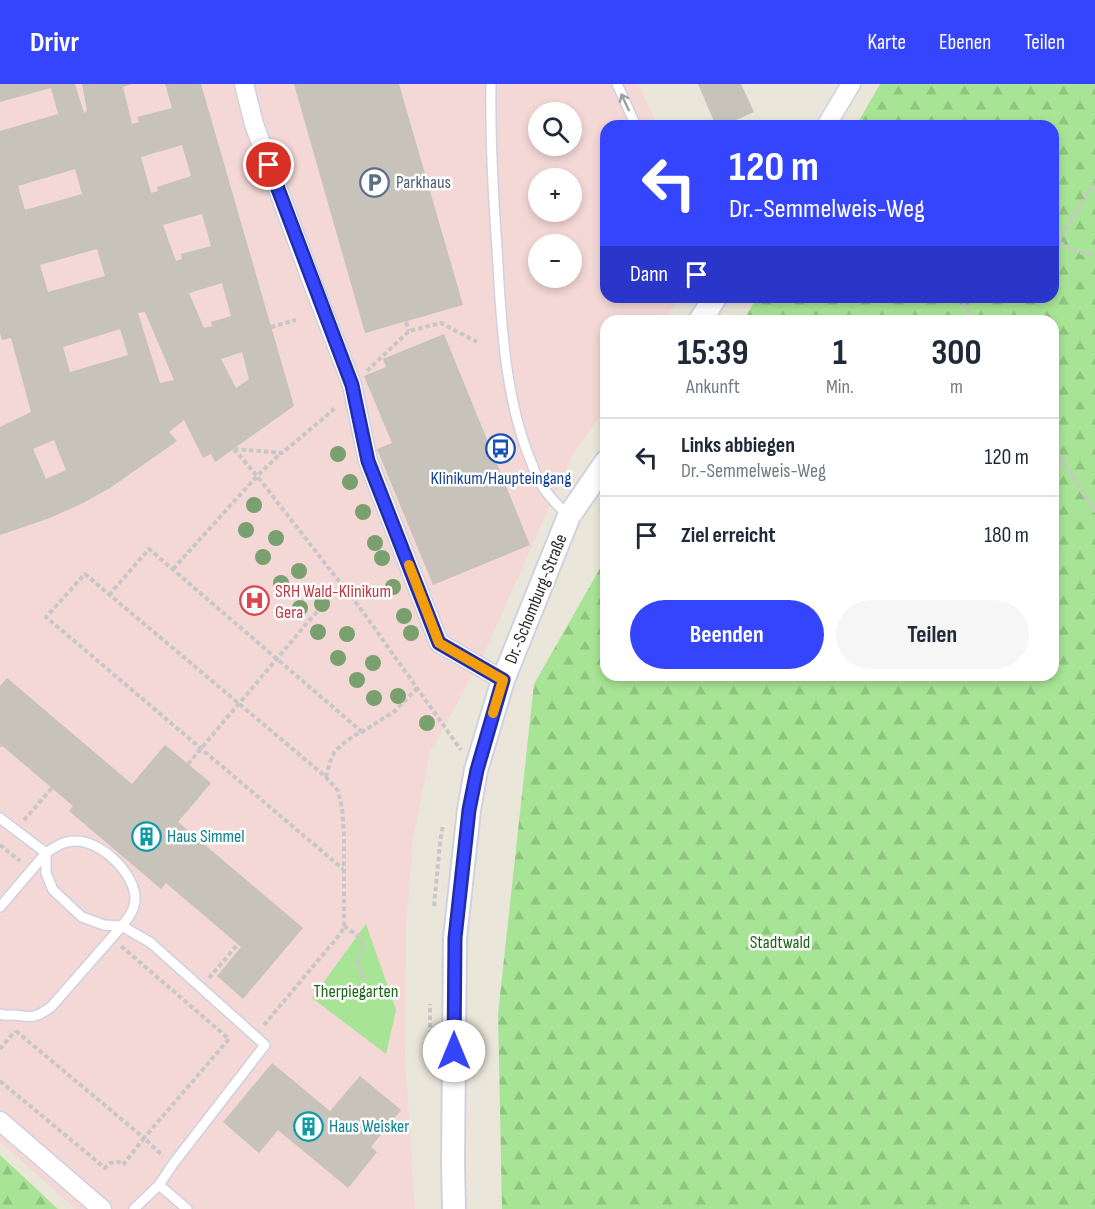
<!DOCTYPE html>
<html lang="de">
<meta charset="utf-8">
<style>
:root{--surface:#fff;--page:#f6f6f7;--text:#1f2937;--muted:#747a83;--line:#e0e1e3;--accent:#3544fd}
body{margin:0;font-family:"Sofia Sans Condensed",sans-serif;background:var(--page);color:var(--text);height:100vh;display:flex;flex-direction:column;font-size:22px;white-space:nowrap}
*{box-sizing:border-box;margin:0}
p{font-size:20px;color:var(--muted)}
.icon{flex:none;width:33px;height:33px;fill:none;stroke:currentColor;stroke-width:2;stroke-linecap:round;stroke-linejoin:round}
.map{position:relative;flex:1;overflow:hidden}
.side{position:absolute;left:600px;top:231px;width:459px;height:366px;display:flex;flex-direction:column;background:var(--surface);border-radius:18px;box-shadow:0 3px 9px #0003}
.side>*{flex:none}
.top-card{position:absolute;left:600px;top:36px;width:459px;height:183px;border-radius:18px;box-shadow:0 3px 9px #0003;background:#3544fd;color:#fff;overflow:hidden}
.controls{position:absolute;left:528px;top:18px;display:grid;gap:12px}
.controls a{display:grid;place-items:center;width:54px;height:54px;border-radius:50%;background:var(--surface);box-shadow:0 3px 9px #0003;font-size:30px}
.pin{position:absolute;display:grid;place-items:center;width:51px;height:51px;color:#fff;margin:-26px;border:3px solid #fff;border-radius:50%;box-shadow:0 2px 6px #0007}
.me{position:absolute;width:66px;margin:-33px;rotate:0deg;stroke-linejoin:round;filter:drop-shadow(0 0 4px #0008)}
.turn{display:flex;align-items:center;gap:21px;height:126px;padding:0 30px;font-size:27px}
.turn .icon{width:78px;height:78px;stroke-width:2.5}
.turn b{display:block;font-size:42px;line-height:51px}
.then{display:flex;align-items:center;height:57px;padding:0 30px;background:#0003;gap:12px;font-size:22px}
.eta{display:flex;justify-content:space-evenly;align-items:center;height:102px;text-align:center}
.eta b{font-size:36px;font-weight:700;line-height:42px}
.action{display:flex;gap:12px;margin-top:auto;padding:12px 30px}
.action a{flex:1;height:69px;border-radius:36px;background:var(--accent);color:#fff;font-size:24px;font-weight:700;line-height:69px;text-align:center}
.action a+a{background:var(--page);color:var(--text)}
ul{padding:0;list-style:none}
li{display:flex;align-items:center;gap:18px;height:78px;padding:0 30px;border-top:2px solid var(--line)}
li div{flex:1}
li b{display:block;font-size:22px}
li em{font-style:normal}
header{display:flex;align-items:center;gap:36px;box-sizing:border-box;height:84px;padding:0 30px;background:var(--accent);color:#fff}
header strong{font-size:28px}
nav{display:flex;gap:33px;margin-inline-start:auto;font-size:21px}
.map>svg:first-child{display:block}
</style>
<header>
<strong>Drivr</strong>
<nav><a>Karte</a><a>Ebenen</a><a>Teilen</a></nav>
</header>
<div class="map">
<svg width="1095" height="1125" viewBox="0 0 1095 1125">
<defs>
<pattern id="forest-firs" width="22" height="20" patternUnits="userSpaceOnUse" patternTransform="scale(1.5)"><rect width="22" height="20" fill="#a7e495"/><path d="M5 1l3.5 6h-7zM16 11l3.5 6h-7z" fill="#90c480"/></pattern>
</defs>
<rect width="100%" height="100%" fill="#ebe6da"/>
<path fill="#f3d8d6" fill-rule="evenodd" d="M0,0H638L658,42H606V213H679L665,237H606V324L573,370L483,572L430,668L413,756L406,845L405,975L415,1125H75L0,1058ZM538,28H572V62H538ZM538,94H572V128H538ZM538,160H572V194H538Z"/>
<path fill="#a7e495" d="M366,840L396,926L386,970L312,914Z"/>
<path fill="url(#forest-firs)" d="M880,0H1095V1125H502L498,930L534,600L606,474V591H1053V237H743L757,213H1053V42H856Z
M0,1071L58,1125H0Z"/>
<path fill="#c7c2ba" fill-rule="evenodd" d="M0,0H75L84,29L87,27L82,0H132L123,3L132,40L139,38L137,33L172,24L165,0H201L294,322L215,378L211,370L203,374L184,336L169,348L177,357L110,404L83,419L50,434L0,451V343L31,328L11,254L2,256L0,249V47L58,30L51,4L0,18ZM182,61L191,92L157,103L158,107L151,109L141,73ZM75,85L82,110L25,126L18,102ZM202,130L211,162L181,170L182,175L176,177L163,141ZM97,165L105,192L48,208L40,181ZM222,199L231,232L211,238L212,242L204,244L189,209ZM145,228L174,296L160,299L138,229ZM120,245L128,271L70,288L63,263ZM242,268L249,295L236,304L221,275ZM54,356L66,386L46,395L33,365Z
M294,0H399L463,221L365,249Z
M698,0H741L754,28L723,42H716Z
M444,250L530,461L433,501L377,365L392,359L364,292L386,283L383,275Z
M7,594L132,700L165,661L211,699L178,738L303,844L243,915L217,892L241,863L166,799L161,805L69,727L73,722L0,660V602Z
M272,979L330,1027L360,992L401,1026L371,1063L377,1068L348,1104L278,1046L259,1069L223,1038Z"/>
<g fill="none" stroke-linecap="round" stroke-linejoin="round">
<defs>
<path id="service" d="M491,0C490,55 493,109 497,164C501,234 504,315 532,380C534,386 537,394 541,400C548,412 558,422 568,431
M617,0L636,42
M0,734L46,769C55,763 63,757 75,757C101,756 137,791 135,817C134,827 128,834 122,842L151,859L265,961L173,1080L159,1101L134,1125
M0,823L46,769V789L53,806L82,833L104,841L122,842
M0,930C5,932 9,931 14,931C33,933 34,935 51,923L122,842
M159,1101L187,1125"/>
<path id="minor" d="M244,0L254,40L314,203L352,301L368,377L439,559L503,596
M826,42L851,0
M0,1037L102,1125"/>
<path id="tertiary" d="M700,237L714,215
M454,1125L453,1079L455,854L469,726L476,686L503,596L569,432L606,378"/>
</defs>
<use href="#service" stroke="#cfd1e2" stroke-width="12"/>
<use href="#minor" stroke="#cfd1e2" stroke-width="21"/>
<use href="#tertiary" stroke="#cfd1e2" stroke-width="26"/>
<path stroke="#c7c7c7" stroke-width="4" stroke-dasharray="4.5 3" stroke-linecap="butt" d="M1053,155L1078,168L1095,171
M1058,158L1089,107L1095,100
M959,213L974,237
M406,238L409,247
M271,243L296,236
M367,287L409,247L441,239L477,258
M1053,362L1095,428
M234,365L257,392L363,528L461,666
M234,365L282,369L332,327L336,322
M173,485L257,392L281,369
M109,511L149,465L362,648
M0,662L1,661
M188,680L313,532L342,501
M326,693L330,678L335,667L344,659L355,651L362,648L395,627L417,604
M24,736L52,704
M0,761L20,777
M434,822L440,759L443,740
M344,842L358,852L364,864L357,877L365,898
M209,894L238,860
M264,941L341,849L344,842V750L342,724L338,707L326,693L85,490L46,533L343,785
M16,947L144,1054L229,955L121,862
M430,951V920
M0,965L15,947
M0,997L105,1084L110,1079L119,1078L123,1081L144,1054L163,1072"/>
<use href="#service" stroke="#fff" stroke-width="9"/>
<use href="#minor" stroke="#fff" stroke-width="18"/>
<use href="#tertiary" stroke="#fff" stroke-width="22"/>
</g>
<g fill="#7ba06f">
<circle cx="338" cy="370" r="8"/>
<circle cx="350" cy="398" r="8"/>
<circle cx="254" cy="421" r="8"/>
<circle cx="363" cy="428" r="8"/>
<circle cx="246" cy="446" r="8"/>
<circle cx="276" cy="454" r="8"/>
<circle cx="375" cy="459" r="8"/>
<circle cx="263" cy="473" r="8"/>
<circle cx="382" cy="474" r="8"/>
<circle cx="299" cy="487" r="8"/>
<circle cx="281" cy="499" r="8"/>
<circle cx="393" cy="503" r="8"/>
<circle cx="322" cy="520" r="8"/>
<circle cx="300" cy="524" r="8"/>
<circle cx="404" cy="532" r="8"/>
<circle cx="318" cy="548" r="8"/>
<circle cx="411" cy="549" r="8"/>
<circle cx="347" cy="550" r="8"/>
<circle cx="338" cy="574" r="8"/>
<circle cx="373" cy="579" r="8"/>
<circle cx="357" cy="596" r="8"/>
<circle cx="398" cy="612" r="8"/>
<circle cx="374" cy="614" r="8"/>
<circle cx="427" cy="639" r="8"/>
</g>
<defs><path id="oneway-shaft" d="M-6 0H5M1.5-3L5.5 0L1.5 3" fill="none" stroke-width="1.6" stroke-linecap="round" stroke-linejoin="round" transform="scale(1.5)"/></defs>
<use stroke="#9f9f9f" href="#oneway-shaft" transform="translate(625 18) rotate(-115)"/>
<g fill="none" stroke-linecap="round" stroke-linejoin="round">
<defs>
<path id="route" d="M269,81L352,301L368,377L439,559L503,596L477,686L469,726L455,854L454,967"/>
</defs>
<use href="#route" stroke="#222ca4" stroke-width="15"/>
<use href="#route" stroke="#3544fd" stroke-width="10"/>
<path stroke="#f59e0b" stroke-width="10" d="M409,481L439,559L503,596L493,629"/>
</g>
<defs>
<symbol id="parking-ring" viewBox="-11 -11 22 22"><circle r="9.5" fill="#fff" stroke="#5c6f8a" stroke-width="1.5"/><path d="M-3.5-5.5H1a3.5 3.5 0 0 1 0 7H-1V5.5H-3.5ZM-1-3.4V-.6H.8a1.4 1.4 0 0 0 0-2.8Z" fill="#5c6f8a"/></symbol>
<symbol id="bus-ring" viewBox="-11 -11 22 22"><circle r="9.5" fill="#fff" stroke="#1a4fb4" stroke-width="1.5"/><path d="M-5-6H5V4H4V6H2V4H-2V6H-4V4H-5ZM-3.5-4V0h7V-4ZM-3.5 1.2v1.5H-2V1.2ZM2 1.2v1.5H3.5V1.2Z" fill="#1a4fb4"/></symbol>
<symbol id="hospital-ring" viewBox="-11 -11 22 22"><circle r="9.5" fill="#fff" stroke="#e0444e" stroke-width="1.5"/><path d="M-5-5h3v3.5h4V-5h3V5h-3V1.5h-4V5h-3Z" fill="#e0444e"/></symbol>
<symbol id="building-ring" viewBox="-11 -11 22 22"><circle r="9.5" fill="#fff" stroke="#0f9aa8" stroke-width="1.5"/><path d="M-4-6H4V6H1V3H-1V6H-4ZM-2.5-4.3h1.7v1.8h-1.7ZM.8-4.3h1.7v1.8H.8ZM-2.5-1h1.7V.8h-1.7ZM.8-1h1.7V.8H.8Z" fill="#0f9aa8"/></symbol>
</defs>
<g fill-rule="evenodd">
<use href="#parking-ring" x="358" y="82" width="33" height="33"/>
<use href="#bus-ring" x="484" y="348" width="33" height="33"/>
<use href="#hospital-ring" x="238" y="500" width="33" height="33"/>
<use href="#building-ring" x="130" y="736" width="33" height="33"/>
<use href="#building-ring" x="292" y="1026" width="33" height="33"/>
</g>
<g text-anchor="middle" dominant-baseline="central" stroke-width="5" stroke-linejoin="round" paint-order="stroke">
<g font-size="18" fill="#4e5e75" stroke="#fff" text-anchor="start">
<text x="396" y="98">Parkhaus</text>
</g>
<g font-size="18" fill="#164399" stroke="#fff">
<text x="501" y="394">Klinikum/Haupteingang</text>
</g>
<g font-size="18" fill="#be3a42" stroke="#fff" text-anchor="start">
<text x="275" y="507">SRH Wald-Klinikum<tspan x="275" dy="21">Gera</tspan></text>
</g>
<g font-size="18" fill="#292929" stroke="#fff">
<text transform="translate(536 515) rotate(-68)">Dr.-Schomburg-Straße</text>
</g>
<g font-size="18" fill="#0d838f" stroke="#fff" text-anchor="start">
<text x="167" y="752">Haus Simmel</text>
<text x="329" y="1042">Haus Weisker</text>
</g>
<g font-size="18" fill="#206618" stroke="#fff">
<text x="780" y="858">Stadtwald</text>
<text x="356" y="907">Therpiegarten</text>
</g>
</g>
</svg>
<div class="controls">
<a><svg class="icon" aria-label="search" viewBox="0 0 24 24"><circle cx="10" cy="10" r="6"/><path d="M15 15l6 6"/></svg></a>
<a>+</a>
<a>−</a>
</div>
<div class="pin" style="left:269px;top:81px;background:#d93025"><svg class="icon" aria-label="arrive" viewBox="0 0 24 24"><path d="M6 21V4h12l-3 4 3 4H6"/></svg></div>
<svg class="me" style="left:454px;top:967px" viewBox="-20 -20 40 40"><circle r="19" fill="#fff"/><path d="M0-13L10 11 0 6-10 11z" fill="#3544fd"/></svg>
<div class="top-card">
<div class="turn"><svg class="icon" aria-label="left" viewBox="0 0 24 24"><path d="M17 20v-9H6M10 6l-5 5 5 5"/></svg><div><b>120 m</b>Dr.-Semmelweis-Weg</div></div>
<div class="then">Dann<svg class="icon" aria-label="arrive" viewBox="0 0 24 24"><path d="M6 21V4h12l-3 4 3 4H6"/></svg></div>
</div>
<section class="side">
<div class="eta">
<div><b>15:39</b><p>Ankunft</p></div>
<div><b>1</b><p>Min.</p></div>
<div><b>300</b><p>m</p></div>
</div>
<ul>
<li><svg class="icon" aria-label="left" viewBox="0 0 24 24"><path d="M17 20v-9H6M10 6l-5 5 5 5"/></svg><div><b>Links abbiegen</b><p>Dr.-Semmelweis-Weg</p></div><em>120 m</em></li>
<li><svg class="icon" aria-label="arrive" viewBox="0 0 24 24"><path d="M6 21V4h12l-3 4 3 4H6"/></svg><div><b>Ziel erreicht</b></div><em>180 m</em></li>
</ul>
<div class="action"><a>Beenden</a><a>Teilen</a></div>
</section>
</div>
